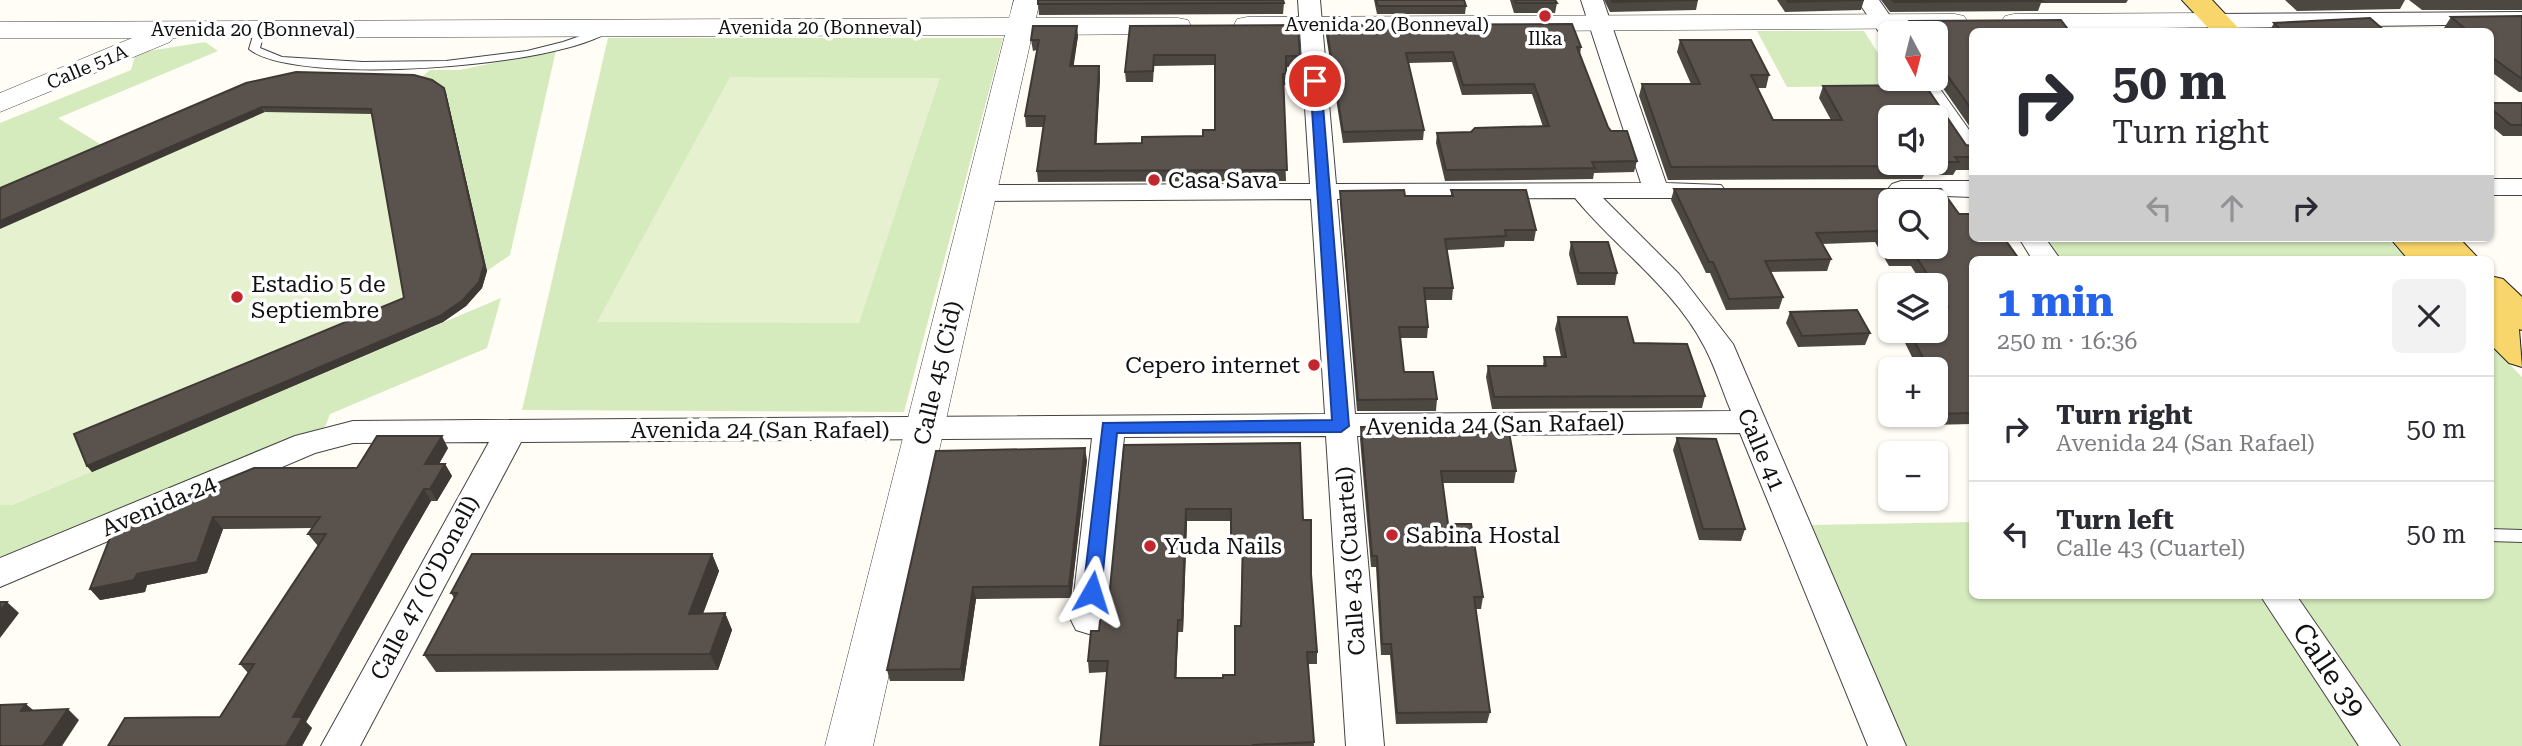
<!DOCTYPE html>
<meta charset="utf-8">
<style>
:root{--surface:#fff;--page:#f2f2f3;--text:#2b2b33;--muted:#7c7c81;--line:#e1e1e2;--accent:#2563eb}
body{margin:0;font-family:"Roboto Serif",serif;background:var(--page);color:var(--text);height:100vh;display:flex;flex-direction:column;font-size:26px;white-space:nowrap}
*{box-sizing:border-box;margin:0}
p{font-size:23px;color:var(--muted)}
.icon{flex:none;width:38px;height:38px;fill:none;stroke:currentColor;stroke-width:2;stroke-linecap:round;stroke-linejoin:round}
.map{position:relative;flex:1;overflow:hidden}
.drawer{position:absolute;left:1969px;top:256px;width:525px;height:343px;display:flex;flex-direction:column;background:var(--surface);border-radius:10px;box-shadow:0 2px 5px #0004}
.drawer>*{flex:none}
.banner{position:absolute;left:1969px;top:28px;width:525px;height:214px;border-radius:10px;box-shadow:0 2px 5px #0004;background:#fff;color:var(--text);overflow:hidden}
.needle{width:46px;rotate:173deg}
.buttons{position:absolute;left:1878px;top:21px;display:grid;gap:14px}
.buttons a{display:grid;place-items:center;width:70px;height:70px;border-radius:10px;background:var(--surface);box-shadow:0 2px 5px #0004;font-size:35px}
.pin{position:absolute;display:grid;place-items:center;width:60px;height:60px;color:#fff;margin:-30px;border:4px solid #fff;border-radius:50%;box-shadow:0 2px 7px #0007}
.me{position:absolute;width:77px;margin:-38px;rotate:6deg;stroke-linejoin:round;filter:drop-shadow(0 0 5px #0008)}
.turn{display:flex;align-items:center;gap:24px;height:147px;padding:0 28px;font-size:32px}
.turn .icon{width:91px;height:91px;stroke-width:2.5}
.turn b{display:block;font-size:49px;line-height:60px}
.lanes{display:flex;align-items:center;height:66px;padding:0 28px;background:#0003;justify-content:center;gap:35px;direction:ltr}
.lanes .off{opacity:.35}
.round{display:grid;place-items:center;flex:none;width:74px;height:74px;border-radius:10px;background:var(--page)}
.summary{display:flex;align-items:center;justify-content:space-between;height:119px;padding:0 28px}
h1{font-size:42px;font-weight:700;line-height:52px;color:var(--accent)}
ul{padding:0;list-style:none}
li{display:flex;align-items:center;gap:21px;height:105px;padding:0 28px;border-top:2px solid var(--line)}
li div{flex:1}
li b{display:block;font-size:26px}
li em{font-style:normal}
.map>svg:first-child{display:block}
</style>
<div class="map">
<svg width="2522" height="746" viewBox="0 0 2522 746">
<rect width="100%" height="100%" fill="#fffdf5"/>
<path fill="#d5ebbd" d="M1757,31H1864L1890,72V79H1895L1899,86L1787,87Z
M608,38H1003L904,412L522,410Z
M205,42L218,51L58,118L108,149L0,196V123L131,70L136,53Z
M556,50L510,255L487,271L446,93L417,81L430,70H460Z
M2044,238H2387L2407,259H2058Z
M501,298L487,348L330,414L325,427L0,564V505H12Z
M2490,344L2522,377V746H1901L1811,525L1972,522V595H2490Z"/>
<path fill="#e6f2cf" d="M730,77L940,78L859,323L597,322Z
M249,88L446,93L487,271L482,288L443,322L12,505H0V196Z"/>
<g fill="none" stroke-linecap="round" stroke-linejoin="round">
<defs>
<path id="service" d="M260,26L265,29L260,48L282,57L363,62L446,61L527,51L563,42L606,27L611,30C563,67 295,87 249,49L255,29Z
M2490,529L2522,530V542L2490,541Z"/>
<path id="minor" d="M1298,0H1320L1336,184L1641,183L1581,0H1603L1666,183L1721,185L1725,190L1721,195L1712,198H1603L1679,274L1733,344L1906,746H1868L1740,433L1357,436L1384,746H1346L1326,436L1124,437L1107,620L1102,630L1089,634L1076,630L1071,620L1092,438L521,442L360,746H321L489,442L353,443L315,453L0,587V558L295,436L353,421L1325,414L1311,199L980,201L971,198L967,193L971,188L980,185L1310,184ZM1575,198C1616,248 1674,288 1704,346C1715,366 1722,390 1731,411L1355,414L1337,199Z
M1857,0H1879L1902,33H1890V39L1883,38Z
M2522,12V24L2218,28L2207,21L2218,14Z
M1911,79H1933L1972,134V158L1963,156Z
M2490,179H2522V195H2490Z
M1901,181H1972V197L1892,194L1888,189L1892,184Z
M2019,238H2045L2060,259H2032Z
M2260,595H2296L2400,746H2359Z"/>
<path id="tertiary" d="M1014,0H1040L1036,18H1178L1188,20L1191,26L1188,32L1178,34L1032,35L873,746H825L1005,35L173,38L170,42L0,112V93L132,38H0V22L1009,18Z
M2218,13L2227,15L2231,21L2227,27L2014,30L2005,28L2001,22L2005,16L2014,14Z
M1955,14L1964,16L1968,22L1964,28L1247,33L1237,31L1234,25L1237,19L1247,17Z"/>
<path id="primary" d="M2182,0H2212L2242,32H2212Z
M2390,238H2459L2479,259H2408Z
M2490,276L2503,279L2522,297V330L2519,329L2522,367L2509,363L2490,344V310L2493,311L2490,308Z"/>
</defs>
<use href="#service" stroke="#444" stroke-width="2"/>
<use href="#minor" stroke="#444" stroke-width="2"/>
<use href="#tertiary" stroke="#444" stroke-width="1"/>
<use href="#primary" stroke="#222" stroke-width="2"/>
<use href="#service" fill="#fff" fill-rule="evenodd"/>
<use href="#minor" fill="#fff" fill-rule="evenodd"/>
<use href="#tertiary" fill="#fff" fill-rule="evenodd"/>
<use href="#primary" fill="#f9d66b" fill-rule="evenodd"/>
</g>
<path fill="#4d4742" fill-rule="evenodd" d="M1374,0H1464L1466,6L1465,14H1377Z
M1510,0H1555L1557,3L1555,13H1514Z
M1604,0H1698L1696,10L1610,12Z
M1777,0H1864L1861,10L1785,12Z
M1881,0H2128L2126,3H2041L2038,11L1890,12Z
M2285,0H2405L2400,9L2297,11Z
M2409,0H2522V10H2422Z
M1284,3L1283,14L1039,15L1038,4Z
M2522,16V92H2519L2490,71V32H2449L2444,28L2451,17Z
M1906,23L1972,32V130L1936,78V33H1902Z
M2274,23L2386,32H2269Z
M1326,25L1581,47L1580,55L1608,127L1637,161L1634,172L1594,173L1593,179L1445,181L1436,143L1437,133L1471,132L1543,127L1532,94L1462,95L1452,62L1408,63L1424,130L1423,140L1343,143L1326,35Z
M1130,26L1300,56V67H1286V85H1283L1286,181L1038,182L1037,171L1043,127H1026L1025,116L1037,50L1033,51L1031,40L1078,36L1073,66H1099L1100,77L1096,144L1142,143L1203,136L1215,130V65L1154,66L1153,82H1126L1125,72Z
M1680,40H1751L1769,75L1766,88H1757L1773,120H1831L1819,98L1823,86L1925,85L1966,145L1972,146V170H1956L1953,175H1924L1922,179L1668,180L1639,96L1642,84H1691L1677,52ZM1890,117H1936V163H1890Z
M246,83L446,93L487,271L482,288L466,306L443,322L92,472L87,466L404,298L372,114L265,112Z
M2490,103H2522V136H2503L2490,125Z
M1674,189H1941L1972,259V424L1929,425L1923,415H1936V369H1918L1903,339L1906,331H1936V285H1923L1911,266H1889L1875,242L1822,244L1831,259L1827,271L1770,272L1783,297L1779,309L1726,310L1710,273H1706L1671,200Z
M1451,190L1536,230L1534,241H1505L1504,247L1447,250L1453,288L1452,300H1425L1428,327L1427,338H1400L1404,372L1437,399L1436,411H1357L1340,202V191L1405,196H1451Z
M1571,242L1617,273L1615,285H1577L1569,254Z
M1790,312L1870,333L1865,345L1798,347L1786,323Z
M1558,317L1634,343L1705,396L1702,408L1492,409L1486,377L1488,366H1543L1544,357H1561L1555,329Z
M1361,427L1442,433L1516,471L1514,483H1443L1448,524L1483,597L1481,609H1475L1490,712L1487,723L1396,724L1390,655H1381L1376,567H1371L1360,439Z
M1677,438L1745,529L1741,541L1699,540L1673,450Z
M1124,445L1303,520L1317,652V664H1308L1314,746H1100L1107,672L1089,673L1088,661L1108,609ZM1187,521H1231V552H1242L1241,626L1235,675L1223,678H1176L1178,632H1183Z
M448,448L439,464H445L452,476L437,501H431L405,546L306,722L312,728L302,746H108L220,717L248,673L240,664L318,546L308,534L312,528L223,529L207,573L147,585L145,592L100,600L90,589L254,468H357Z
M1087,460L1071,598L976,599L964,681H890L887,670Z
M712,554L719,571L703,613H725L732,630L718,670L436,672L424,655L454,598L451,593Z"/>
<path fill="#3f3936" d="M1077,26L1078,36L1072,77L1070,66Z
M1099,66L1100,77L1096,155L1095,144Z
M444,88L446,93L487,271L482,288L466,306L443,322L92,472L87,466L440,316Z
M262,107L265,112L0,229V221Z
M442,436L448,448L432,476L425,464Z
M1085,448L1087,460L1071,598L1069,586Z
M445,464L452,476L437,501L430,489Z
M424,489L431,501L405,546L306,722L312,728L302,746H286L293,717L397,534Z
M1186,509L1187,521L1183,632L1182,620Z
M213,517L223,529L207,573L147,585L145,592L100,600L90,589L137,574Z
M712,554L719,571L697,630L689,614Z
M973,587L976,599L964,681L961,669Z
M7,602L19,613L0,638V611Z
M725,613L732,630L718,670L710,654Z
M1178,620V632L1176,690L1175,678Z
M26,704L39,715L21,711Z
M68,709L79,720L62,746H43Z"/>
<path fill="#5a524d" stroke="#3f3936" stroke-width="2" fill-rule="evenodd" d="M1038,0H1283L1284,3L1038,4Z
M1376,0H1464L1466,6H1378Z
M1515,0H1555L1557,3H1516Z
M1611,0H1698L1612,2Z
M1787,0H1864L1788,2Z
M1892,0H2041L2042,1L1894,2Z
M2522,16V79L2490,56V32H2469L2451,17Z
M2370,18L2386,32H2283L2274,23Z
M2061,20L2070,32H1972V110L1940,65L1936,64V33H1912L1906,23L1909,21Z
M1572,24L1581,47H1577L1608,127L1611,131H1627L1637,161L1592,162L1595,168L1446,170L1437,133L1471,132L1475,128L1549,126L1534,84L1463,85L1453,52L1406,53L1424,130L1343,132L1326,25Z
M1298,25L1300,56H1286V74H1283L1287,170L1037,171L1045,116H1025L1039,40H1031L1033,26H1077L1070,66H1099L1095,144L1142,143V137L1203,136V130H1215V55H1154L1153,71L1125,72L1130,26Z
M1680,40H1751L1769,75H1751L1773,120H1842L1823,86L1925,85L1966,145L1972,146V157H1955L1959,162H1936V117H1890V163H1925L1927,166L1671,167L1642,84H1700Z
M296,72L414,75L432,80L444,88L484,265L479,282L463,300L440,316L87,466L74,434L404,298L371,109L262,107L0,221V188L246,83Z
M2490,103H2522V125H2511L2490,108Z
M1674,189H1941L1959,214H1972V238H2004L2019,259H1972V413L1936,414V388H1939L1936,381V369H1929L1909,331H1936V328H1944L1936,314V308L1948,307L1936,285H1934L1915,255H1894L1879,231L1816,233L1831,259L1765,261L1783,297L1729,299L1713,262H1709ZM1890,201H1936V247H1890Z
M1404,190L1405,196H1453L1451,190H1526L1536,230H1505L1506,236L1445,239L1453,288H1424L1428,327H1399L1404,372H1433L1437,399L1358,400L1340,191Z
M1571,242H1608L1617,273H1579Z
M1857,310L1870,333L1802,336L1790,312Z
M1558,317H1627L1634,343L1687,344L1705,396L1494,397L1488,366H1546L1544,357H1566Z
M1441,426L1442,433L1509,432L1516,471H1441L1448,524H1471L1483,597H1474L1490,712L1397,713L1391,644H1382L1377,556H1372L1361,427Z
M377,436H442L425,464H445L430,489H424L397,534L293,717H303L286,746H108L125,718L220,717L254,664H240L326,534H308L320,517H213L197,562L137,574L134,580L90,589L115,525L254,468H357Z
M1677,438L1716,439L1745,529H1703Z
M1300,443L1303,520H1311V574L1317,652H1307L1314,742L1253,745V746H1100L1108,661H1088L1091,631H1099L1100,621L1108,609L1124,445ZM1186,509H1231V540H1243L1241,626H1235V675H1223V678H1175L1178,620H1182Z
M1085,448L1069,586L973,587L961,669L887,670L936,451Z
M472,554H712L689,614L725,613L710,654L424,655L457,593H451Z
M0,602H7L0,611Z
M26,704L21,711L68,709L43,746H0V705Z"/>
<path fill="#2563eb" stroke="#184099" stroke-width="2" d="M1310,78L1321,81L1349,426L1341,432L1117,433L1101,592L1092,600L1086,597L1083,592L1103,423L1332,420Z"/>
<g fill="#c4262e" stroke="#fff" stroke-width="2.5">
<circle cx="1545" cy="16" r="7"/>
<circle cx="1154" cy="180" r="7"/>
<circle cx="237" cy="297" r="7"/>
<circle cx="1314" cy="365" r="7"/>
<circle cx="1392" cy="535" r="7"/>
<circle cx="1150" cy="546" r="7"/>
</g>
<g text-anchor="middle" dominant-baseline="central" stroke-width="7" stroke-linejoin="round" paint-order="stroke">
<g font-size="19" fill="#111" stroke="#fff">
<text x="1387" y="24">Avenida 20 (Bonneval)</text>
<text x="820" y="27">Avenida 20 (Bonneval)</text>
<text x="253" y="29">Avenida 20 (Bonneval)</text>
<text transform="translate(87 67) rotate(-23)">Calle 51A</text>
</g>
<g font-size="19" fill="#111" stroke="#fff">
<text x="1545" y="38">Ilka</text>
</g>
<g font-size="23" fill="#111" stroke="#fff" text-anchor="start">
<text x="1168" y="180">Casa Sava</text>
<text x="251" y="284">Estadio 5 de<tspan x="251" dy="26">Septiembre</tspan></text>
<text x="1300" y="365" text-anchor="end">Cepero internet</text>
<text x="1406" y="535">Sabina Hostal</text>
<text x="1164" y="546">Yuda Nails</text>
</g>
<g font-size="23" fill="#111" stroke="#fff">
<text transform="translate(938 373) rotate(-77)">Calle 45 (Cid)</text>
<text transform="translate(1495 425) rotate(-1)">Avenida 24 (San Rafael)</text>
<text x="760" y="430">Avenida 24 (San Rafael)</text>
<text transform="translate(1761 450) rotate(67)">Calle 41</text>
<text transform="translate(159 506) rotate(-23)">Avenida 24</text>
<text transform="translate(1351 561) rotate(-94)">Calle 43 (Cuartel)</text>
<text transform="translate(425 588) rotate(-62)">Calle 47 (O'Donell)</text>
</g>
<g font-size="28" fill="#111" stroke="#fff">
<text transform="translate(2329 670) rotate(56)">Calle 39</text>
</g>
</g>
</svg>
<div class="buttons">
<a><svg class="needle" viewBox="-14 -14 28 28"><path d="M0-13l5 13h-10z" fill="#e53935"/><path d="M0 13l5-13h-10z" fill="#7c7c81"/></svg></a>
<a><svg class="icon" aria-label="sound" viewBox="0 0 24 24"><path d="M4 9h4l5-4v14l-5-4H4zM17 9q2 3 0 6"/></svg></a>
<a><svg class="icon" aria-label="search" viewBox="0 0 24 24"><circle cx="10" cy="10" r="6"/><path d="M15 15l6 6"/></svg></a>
<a><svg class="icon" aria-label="layers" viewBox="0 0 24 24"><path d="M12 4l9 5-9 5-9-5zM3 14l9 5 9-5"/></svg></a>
<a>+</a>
<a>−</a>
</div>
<div class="pin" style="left:1315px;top:81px;background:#d93025"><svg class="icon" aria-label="arrive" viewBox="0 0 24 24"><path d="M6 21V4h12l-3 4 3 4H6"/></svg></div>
<svg class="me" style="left:1092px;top:592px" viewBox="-20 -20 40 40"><path d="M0-17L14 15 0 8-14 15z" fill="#2563eb" stroke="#fff" stroke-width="4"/></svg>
<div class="banner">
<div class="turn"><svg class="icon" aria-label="right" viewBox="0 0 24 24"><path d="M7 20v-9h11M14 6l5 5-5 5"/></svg><div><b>50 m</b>Turn right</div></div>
<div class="lanes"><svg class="icon off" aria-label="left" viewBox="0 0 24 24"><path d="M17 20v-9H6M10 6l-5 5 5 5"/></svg><svg class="icon off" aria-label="ahead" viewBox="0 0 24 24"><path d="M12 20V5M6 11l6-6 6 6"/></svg><svg class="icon" aria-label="right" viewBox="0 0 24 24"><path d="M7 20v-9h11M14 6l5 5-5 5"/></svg></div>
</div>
<section class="drawer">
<div class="summary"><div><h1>1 min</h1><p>250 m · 16:36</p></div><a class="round"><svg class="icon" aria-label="close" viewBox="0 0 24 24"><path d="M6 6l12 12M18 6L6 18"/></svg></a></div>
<ul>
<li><svg class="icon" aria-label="right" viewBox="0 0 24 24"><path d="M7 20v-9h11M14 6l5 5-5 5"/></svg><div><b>Turn right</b><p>Avenida 24 (San Rafael)</p></div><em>50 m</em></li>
<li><svg class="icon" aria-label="left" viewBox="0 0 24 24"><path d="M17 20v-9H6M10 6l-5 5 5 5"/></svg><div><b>Turn left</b><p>Calle 43 (Cuartel)</p></div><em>50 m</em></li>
</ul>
</section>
</div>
